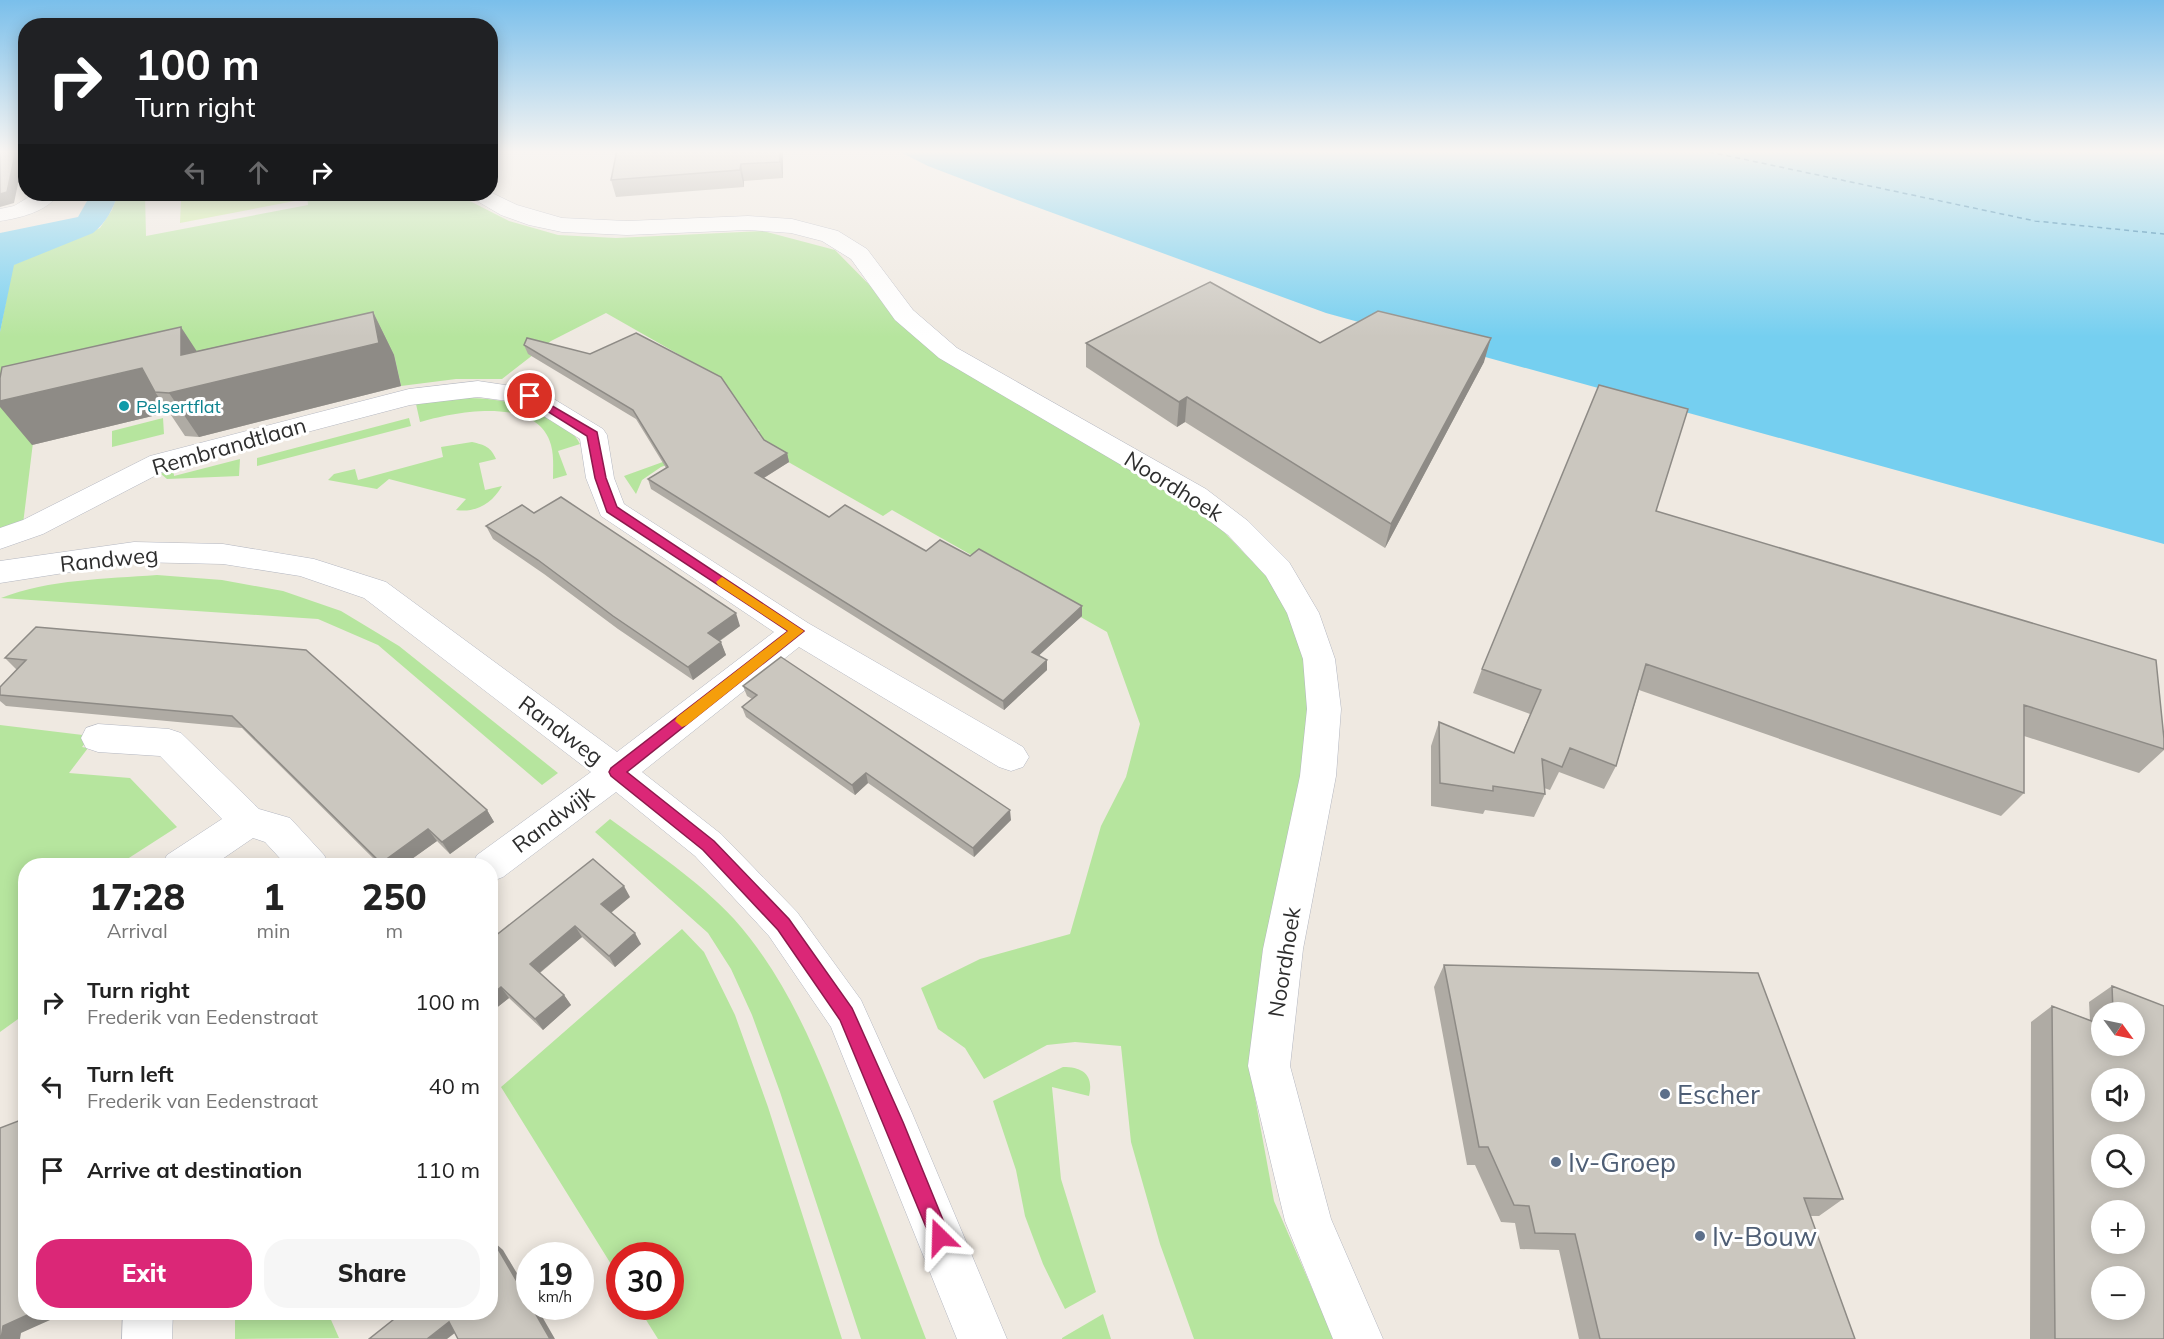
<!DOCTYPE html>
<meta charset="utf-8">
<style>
:root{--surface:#fff;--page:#f6f6f6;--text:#222;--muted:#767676;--accent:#db2777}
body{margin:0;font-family:Mulish,sans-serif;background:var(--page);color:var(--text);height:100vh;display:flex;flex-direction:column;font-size:22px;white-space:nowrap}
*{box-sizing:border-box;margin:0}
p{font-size:20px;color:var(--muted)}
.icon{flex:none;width:33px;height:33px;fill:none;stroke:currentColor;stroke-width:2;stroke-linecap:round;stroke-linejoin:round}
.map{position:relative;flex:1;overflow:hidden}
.details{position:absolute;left:18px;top:858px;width:480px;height:462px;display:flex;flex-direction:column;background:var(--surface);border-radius:24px;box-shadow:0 3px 15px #0003}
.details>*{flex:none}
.top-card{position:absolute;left:18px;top:18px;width:480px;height:183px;border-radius:24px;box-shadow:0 3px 15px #0003;background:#202124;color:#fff;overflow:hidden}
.needle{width:39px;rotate:123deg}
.buttons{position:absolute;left:2091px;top:1002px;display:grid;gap:12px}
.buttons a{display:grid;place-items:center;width:54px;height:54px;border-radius:50%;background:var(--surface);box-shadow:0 3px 15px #0003;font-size:30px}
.speed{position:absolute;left:516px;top:1242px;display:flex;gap:12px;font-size:30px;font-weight:700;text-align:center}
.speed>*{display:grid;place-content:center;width:78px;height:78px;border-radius:50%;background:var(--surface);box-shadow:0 3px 15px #0003;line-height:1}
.speed small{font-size:15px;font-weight:400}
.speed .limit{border:9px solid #d22;background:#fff;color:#111}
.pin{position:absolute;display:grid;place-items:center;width:51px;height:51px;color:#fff;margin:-26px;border:3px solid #fff;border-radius:50%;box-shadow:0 2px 6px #0007}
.me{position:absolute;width:66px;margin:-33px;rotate:338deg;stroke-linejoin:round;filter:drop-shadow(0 0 4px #0008)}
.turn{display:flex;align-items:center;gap:21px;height:126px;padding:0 18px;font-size:27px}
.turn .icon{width:78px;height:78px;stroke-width:2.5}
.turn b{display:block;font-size:42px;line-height:51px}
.lanes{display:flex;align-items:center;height:57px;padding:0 18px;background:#0003;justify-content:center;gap:30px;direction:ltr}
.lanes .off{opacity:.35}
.eta{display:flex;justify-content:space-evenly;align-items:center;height:102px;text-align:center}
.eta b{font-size:36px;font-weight:800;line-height:42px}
.primary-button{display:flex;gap:12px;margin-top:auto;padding:12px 18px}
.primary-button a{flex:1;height:69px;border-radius:24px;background:var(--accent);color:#fff;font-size:24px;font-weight:800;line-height:69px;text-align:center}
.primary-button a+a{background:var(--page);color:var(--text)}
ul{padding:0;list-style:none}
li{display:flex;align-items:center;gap:18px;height:84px;padding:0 18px}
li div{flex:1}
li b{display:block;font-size:22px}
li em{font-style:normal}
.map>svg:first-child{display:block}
</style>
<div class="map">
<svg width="2164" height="1339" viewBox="0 0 2164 1339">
<rect width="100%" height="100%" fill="#efe9e1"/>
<path fill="#b6e59e" d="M118,194H145L146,236L308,205L307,194H456L509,221L558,235L616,238L763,231L835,250L907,323L1181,497L1224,532L1266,576L1290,616L1306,666L1310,738L1250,1070L1274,1201L1334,1339H1194L1160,1244L1131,1142L1121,1046L1075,1042L1047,1045L984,1079L965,1048L938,1029L921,988L980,959L1070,934L1101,826L1126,777L1140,724L1107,632L892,510L883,516L776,455L742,438L661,467L642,480L636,494L624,476L743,433L760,431L748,421L722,379L606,313L551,341L502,379H456L401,386L394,355L37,410L23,524L0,528V332L13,265L100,228L112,210Z
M462,398C499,398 524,403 556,423C566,429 575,433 580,444L558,451L567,475L553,479C553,468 554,456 551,445C538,395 454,412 420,422L416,404Z
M163,418L164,434L112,447V431Z
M409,418L411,426L257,466V458Z
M472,442C485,445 491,447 496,459L479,463L485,490L502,486C492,504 475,513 456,510L466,499L389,479L377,489L328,480L334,474L355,469L358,480L443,457L441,447Z
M240,459L239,476L167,479L161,474L173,465L174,476Z
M157,575L222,580L283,591L341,611L399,646L558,773L542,785L378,645L318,619L1,598C49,579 106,579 157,575Z
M0,725L91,736L82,747L88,748L69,773L130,778L177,827L118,865L26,866L25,1014L0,1032Z
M610,819C652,850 698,880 734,919C793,985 824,1071 855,1152C879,1214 902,1277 926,1339H861L780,1092L752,1015L731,969L708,933L595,832Z
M682,929L704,952L735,1015L768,1107L842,1339H658L638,1307L670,1306V1256H620L619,1277L501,1087Z
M1063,1067C1083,1067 1094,1075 1089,1096L1052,1087L1061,1179L1096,1292L1065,1309L1043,1264L1025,1216L1016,1170L993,1101Z
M235,1313H328L339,1338L235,1339Z
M1103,1314L1111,1339H1062V1338Z"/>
<path fill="#c9ec9a" d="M213,194H300V200L180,223L181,201Z"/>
<path fill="#75cff0" d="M896,150H2164V544L1326,313L1004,195L928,166Z
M91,194H118C113,209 106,223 93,233L14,265L0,332V233L78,217Z"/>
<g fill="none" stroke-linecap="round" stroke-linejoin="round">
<path stroke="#0d6fa3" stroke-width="1.5" stroke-dasharray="5 4" stroke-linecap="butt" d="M1700,150L2035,221L2164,234"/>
<defs>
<path id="minor" d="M490,192L517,205L562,218L627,221L748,216L792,219L838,231L867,249L913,310L957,348L1206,489L1248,521L1289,562L1319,613L1335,659L1341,709L1336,776L1303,949L1290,1066L1331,1219L1383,1339H1333L1285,1221L1248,1066L1263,949L1300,776L1307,709L1303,659L1287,613L1266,576L1228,535L1186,503L939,358L895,320L851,259L822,241L791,233L748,230L627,235L562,232L529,225L501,215L472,198L468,194H490Z
M34,194H59C46,212 20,218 0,221V209L14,206Z
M478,381L539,390L603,429L607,435L614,478L624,504L808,623L1023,747L1029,757L1023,767L1011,771L999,767L799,647L642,772L721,834L797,912L861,1000L912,1113L1007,1339H957L831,1027L769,936L695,856L616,792L503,877L490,882V866H471L477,855L591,772L364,598L300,576L223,564L134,562L0,583V561L134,542L223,544L314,559L386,582L617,752L774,632L601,516L586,478L580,439L523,403L478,397L410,405L170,468L43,534L0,549V528L23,520L150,456L409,389Z
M98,724L169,729L181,733L259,809L290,818L324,855L330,866H287L265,842L253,838L212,866H161L167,855L222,819L160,756L98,752L86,748L81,738L86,728Z
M123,1312H173L172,1339H122Z"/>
</defs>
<use href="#minor" stroke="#b4b7c1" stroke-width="1"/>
<use href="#minor" fill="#fff" fill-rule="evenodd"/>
</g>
<path fill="#afaba4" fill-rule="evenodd" d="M783,150V178L744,181V187L616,197L611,180Z
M373,312L394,355L401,386L199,437L185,436L169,412L32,445L197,351Z
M1086,343H1320L1484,362L1385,548L1185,422L1177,427L1086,367Z
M524,345L764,440L787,453L789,462L764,478L829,517L926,551L1082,616L1039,655L1047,670L1004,710L651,489L648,479L666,468L636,419L528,354Z
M1656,511L2164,739V750L2139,773L2024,736V793L2001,816L1639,690L1616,766L1604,789L1559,772L1550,790L1544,788L1545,794L1534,817L1485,810L1483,814L1431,806V746L1439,722L1514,753L1530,714L1473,693L1482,669Z
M486,526L740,626L720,641L726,655L693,680L618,629L544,574L493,539Z
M36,627L487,810L494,822L450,854L437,841L402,866H381L242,728L6,706L0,701V687L17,670L5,658Z
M743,686L1011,820L974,857L868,783L855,795L746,717L742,707L752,699L747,696Z
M630,897L611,913L641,944L615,967L582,937L540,973L564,995L571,1005L543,1030L509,998L490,1013V940Z
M1444,965L1843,1199L1819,1216H1810L1855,1339H1579L1559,1250L1520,1249L1515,1223L1501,1222L1475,1165H1467L1434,987Z
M2112,986L2164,1006V1339H2030L2031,1022L2052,1006L2090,1020L2089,1002ZM2102,1012H2134V1046H2102ZM2102,1078H2134V1112H2102ZM2102,1144H2134V1178H2102ZM2102,1210H2134V1244H2102ZM2102,1276H2134V1310H2102Z"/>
<path fill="#8e8b86" d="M16,150H25L14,203L0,207V194Z
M780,150H783V178L780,162Z
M741,164L744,181V187L740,170Z
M373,312L394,355L401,386L199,437L169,393L181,355V327L209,370Z
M1491,338L1484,362L1385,548L1391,524Z
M142,368L155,392L169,412L32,445L0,407V401Z
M1187,397L1185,422L1177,427L1179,402Z
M787,453L789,462L757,482L755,473Z
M1082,606V616L1033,661L1032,652Z
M736,613L740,626L712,646L708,633Z
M721,642L726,655L693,680L688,667Z
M1047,660V670L1004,710L1003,701Z
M866,773L868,783L855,795L852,785Z
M487,810L494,822L450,854L442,842Z
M1010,810L1011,820L974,857L973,848Z
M428,829L437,841L402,866H383L381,863Z
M624,886L630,897L608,915L601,904Z
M575,926L582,937L538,974L530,964Z
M635,933L641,944L615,967L609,956Z
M501,987L509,998L490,1013V996Z
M564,995L571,1005L543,1030L535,1019Z
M494,1242L503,1250L530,1295V1304Z
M531,1306H536L555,1339H550Z
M34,1312H68L21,1333L20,1339H1L3,1326Z
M449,1322L460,1329L447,1339H427Z"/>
<path fill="#cbc7bf" stroke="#8e8b86" stroke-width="1.5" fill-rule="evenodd" d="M0,150H16L7,192L0,194Z
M617,150H780V162L741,164L740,170L611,180Z
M1210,282L1320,343L1378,311L1491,338L1391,524L1187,397L1179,402L1086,343Z
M373,312L379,343L169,393L155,392L142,368L0,401V378L2,367L181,327V355Z
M636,333L721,377L764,440L787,453L755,473L829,517L845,505L926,551L940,540L970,556L979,549L1082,606L1032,652L1047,660L1003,701L648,479L668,467L633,410L524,345L527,338L590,354Z
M1599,385L1688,409L1656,511L2156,660L2164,739V749L2024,705V793L1646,664L1616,766L1570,748L1562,767L1542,759L1545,794L1493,786V791L1440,783L1439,722L1514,753L1541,690L1482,669Z
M561,497L736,613L708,633L721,642L688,667L613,616L538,560L486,526L522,505L534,513Z
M36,627L306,650L487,810L442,842L428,829L381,863L232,716L0,695V687L26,660L5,658Z
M781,657L1010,810L973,848L866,773L852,785L742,707L757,695L743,686Z
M593,859L624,886L601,904L635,933L609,956L575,926L530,964L564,995L535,1019L501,987L490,996V940Z
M1444,965L1758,973L1843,1199L1804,1198L1855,1339H1600L1575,1234L1535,1233L1529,1206L1514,1205L1488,1147H1479Z
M2112,986L2164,1006V1339H2055L2052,1006L2102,1025V1046H2134V1012H2113ZM2102,1078H2134V1112H2102ZM2102,1144H2134V1178H2102ZM2102,1210H2134V1244H2102ZM2102,1276H2134V1310H2102Z
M26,1118V1312H34L3,1326L1,1339H0V1128Z
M494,1242L530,1304V1306H531L550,1339H458L449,1322L427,1339H369L403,1312H490V1245Z"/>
<linearGradient id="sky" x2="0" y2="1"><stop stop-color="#7abfeb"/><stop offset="0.45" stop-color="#f8f5f2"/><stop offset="1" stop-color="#f8f5f2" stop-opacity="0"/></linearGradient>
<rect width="2164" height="337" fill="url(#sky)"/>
<path fill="#db2777" stroke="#8e194d" stroke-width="1.5" d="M530,393L597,432L606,478L617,507L804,631L627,772L714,841L789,919L852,1008L903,1122L950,1237L947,1244L940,1247L933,1244L840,1020L778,930L703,850L611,776L609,772L611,768L788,631L607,512L595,478L587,436L526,398L524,396Z"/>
<path fill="#f59e0b" d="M722,577L804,631L687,725L682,727L675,721L677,717L788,631L718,585L716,582Z"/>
<circle fill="#0f9aa8" stroke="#fff" stroke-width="2" cx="124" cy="406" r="6"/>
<g fill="#5c6f8a" stroke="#fff" stroke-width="2">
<circle cx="1665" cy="1094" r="6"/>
<circle cx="1556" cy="1162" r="6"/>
<circle cx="1700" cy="1236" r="6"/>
</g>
<g text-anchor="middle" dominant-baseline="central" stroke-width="6" stroke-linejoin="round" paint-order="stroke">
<g font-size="18" fill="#0d838f" stroke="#fff" text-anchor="start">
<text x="136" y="406">Pelsertflat</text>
</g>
<g font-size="22" fill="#2e2e2e" stroke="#fff">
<text transform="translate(229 446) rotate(-16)">Rembrandtlaan</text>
<text transform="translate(1174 486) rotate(32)">Noordhoek</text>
<text transform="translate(109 559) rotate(-6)">Randweg</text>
<text transform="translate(561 730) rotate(37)">Randweg</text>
<text transform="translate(553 819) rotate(-37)">Randwijk</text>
<text transform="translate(1284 962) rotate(-81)">Noordhoek</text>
</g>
<g font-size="27" fill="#4e5e75" stroke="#fff" text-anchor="start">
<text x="1677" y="1094">Escher</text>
<text x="1568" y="1162">Iv-Groep</text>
<text x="1712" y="1236">Iv-Bouw</text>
</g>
</g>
</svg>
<div class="buttons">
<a><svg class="needle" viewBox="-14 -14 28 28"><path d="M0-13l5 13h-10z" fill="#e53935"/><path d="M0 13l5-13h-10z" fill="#767676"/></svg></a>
<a><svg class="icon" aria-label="sound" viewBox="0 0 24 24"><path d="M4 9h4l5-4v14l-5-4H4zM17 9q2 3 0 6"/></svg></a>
<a><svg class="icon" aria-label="search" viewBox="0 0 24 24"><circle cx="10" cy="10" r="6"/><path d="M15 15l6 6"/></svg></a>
<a>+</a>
<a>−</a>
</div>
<div class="speed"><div>19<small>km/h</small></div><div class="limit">30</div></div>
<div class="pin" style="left:530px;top:396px;background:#d93025"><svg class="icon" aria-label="arrive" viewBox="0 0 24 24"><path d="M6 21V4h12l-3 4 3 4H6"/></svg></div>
<svg class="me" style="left:940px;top:1237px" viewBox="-20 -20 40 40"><path d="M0-17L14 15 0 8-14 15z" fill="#db2777" stroke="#fff" stroke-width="4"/></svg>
<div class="top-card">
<div class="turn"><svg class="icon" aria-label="right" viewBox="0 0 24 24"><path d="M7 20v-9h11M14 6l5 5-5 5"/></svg><div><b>100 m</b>Turn right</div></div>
<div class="lanes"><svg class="icon off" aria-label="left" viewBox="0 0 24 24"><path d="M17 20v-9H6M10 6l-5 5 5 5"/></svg><svg class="icon off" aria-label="ahead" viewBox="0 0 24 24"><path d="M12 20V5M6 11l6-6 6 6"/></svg><svg class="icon" aria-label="right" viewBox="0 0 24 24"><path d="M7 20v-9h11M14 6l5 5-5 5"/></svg></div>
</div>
<section class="details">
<div class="eta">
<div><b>17:28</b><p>Arrival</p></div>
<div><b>1</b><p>min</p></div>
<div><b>250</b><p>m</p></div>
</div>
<ul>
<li><svg class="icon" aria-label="right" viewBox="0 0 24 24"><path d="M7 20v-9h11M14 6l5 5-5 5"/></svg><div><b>Turn right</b><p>Frederik van Eedenstraat</p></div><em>100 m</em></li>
<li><svg class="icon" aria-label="left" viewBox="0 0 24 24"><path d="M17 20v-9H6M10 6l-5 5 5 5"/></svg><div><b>Turn left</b><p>Frederik van Eedenstraat</p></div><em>40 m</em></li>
<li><svg class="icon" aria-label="arrive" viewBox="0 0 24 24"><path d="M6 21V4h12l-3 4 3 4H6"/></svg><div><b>Arrive at destination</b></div><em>110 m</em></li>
</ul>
<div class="primary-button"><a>Exit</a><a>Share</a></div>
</section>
</div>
